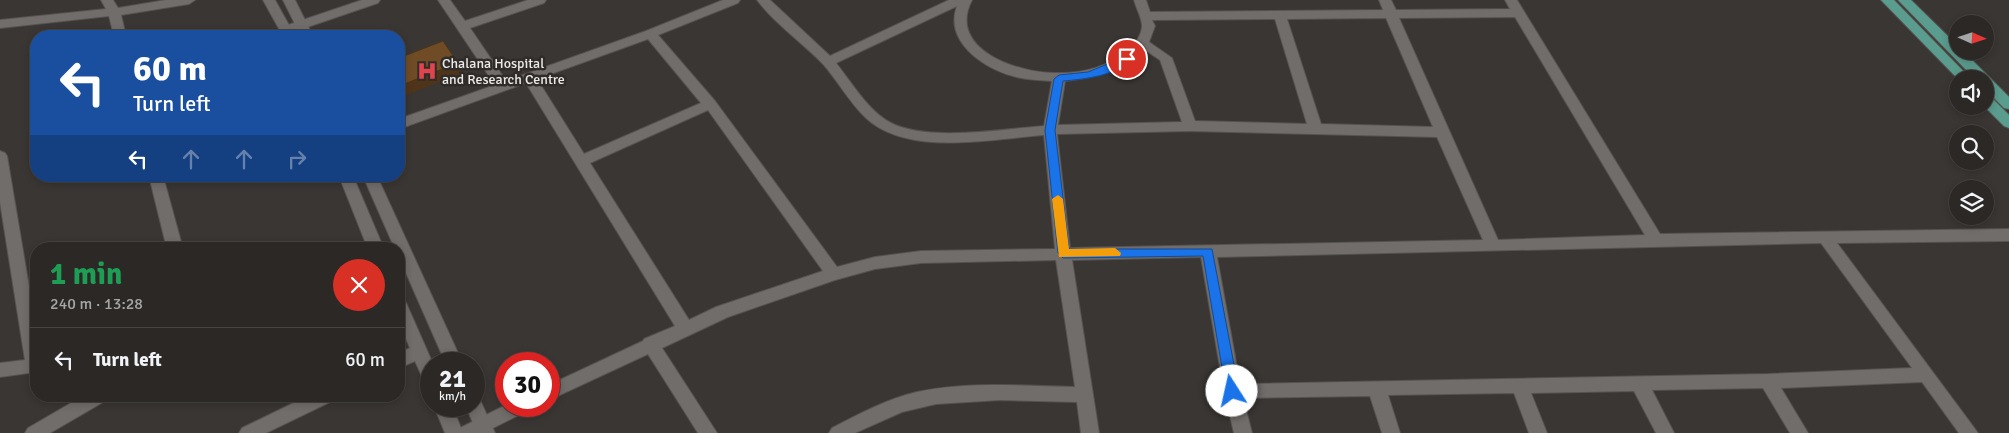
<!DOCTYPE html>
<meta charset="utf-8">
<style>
:root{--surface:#2b2826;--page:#373432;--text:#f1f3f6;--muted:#a6a6a7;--line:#474443}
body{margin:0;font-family:Signika,sans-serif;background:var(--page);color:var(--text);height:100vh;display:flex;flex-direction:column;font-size:19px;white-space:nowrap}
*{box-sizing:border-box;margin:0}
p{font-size:16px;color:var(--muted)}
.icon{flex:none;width:28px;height:28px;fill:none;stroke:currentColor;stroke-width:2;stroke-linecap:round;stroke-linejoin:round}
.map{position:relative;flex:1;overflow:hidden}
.details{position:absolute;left:30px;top:242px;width:375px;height:160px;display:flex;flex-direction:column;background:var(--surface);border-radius:20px;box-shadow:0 2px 8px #0003,0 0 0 1px var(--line)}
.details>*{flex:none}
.hud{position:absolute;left:30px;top:30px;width:375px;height:152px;border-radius:20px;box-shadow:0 2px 8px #0003,0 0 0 1px var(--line);background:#1a4fa0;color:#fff;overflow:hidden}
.needle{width:32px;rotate:93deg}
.tools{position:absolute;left:1949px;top:15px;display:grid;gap:10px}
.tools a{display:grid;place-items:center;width:45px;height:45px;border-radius:50%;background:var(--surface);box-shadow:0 2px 8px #0003,0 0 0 1px var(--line);font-size:25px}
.speed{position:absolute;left:420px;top:352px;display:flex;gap:10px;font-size:25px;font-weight:700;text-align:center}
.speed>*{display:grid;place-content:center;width:65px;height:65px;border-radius:50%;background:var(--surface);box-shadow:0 2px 8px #0003,0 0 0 1px var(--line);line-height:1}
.speed small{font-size:12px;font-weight:400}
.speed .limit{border:8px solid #d22;background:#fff;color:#111}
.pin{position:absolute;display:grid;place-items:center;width:42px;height:42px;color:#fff;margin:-21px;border:2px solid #fff;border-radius:50%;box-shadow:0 1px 5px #0007}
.me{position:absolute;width:55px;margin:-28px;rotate:350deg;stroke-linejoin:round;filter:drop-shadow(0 0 4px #0008)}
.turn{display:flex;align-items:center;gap:18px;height:105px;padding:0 20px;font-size:22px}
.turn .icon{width:65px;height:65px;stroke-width:2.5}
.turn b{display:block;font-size:35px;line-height:42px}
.lanes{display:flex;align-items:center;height:48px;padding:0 20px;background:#0003;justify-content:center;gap:25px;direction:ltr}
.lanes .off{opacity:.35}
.round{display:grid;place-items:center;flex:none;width:52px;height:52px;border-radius:26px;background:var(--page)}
.summary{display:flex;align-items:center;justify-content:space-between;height:85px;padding:0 20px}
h1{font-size:30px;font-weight:700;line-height:38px;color:#1e9e55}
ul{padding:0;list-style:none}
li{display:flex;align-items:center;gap:15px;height:65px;padding:0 20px;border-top:1px solid var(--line)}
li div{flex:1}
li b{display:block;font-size:19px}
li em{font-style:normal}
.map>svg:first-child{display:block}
</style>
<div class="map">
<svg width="2009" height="433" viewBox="0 0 2009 433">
<rect width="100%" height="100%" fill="#393633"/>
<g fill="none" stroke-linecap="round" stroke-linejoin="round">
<defs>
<path id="street" d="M101,0H113L118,8L166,0H195L189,4L121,15L126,36H114L109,16L0,28V20L106,9Z
M362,0H380L378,3L290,33L286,34L280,30L282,27Z
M438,0H450L465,21L528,0H546L544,3L470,28L506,81L646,31L723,0H740L738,3L658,35L715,101L837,267L875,257L921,251L1055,249L1044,135C991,139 908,157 866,118C849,102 838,81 823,64C802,42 775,24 757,0H770L830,56L949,0H972C946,50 1019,73 1055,73C1081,74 1107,67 1127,51C1134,46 1142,35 1142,26C1142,18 1136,8 1134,0H1146L1150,12L1383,10L1379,0H1391L1396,10L1510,9L1505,0H1517L1660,234L2009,229V241L1837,243L1978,433H1959L1922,382L1781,388L1808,433H1790L1763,388L1652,390L1674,433H1656L1634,391L1531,393L1547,433H1529L1514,393L1388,395L1400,433H1382L1370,396L1243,398L1252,433H1234L1224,391L1201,257L1072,260L1099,433H1081L1077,402L1000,400L936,404L902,412L855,433H829L832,428C859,414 887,399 917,392C969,381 1022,386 1075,387L1056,260L921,263L875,269L835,280L728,317L662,348L717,433H698L648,354L549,400V385L643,341L644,339L675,326L526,83L399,129V119L495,85ZM957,6C943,44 989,72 1021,78C1031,80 1042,80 1052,81L1044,126C1002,129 928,142 891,123C868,111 852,83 836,63ZM1515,17L1645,235L1498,240L1399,18ZM1386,18L1433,127L1321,124L1287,19ZM1275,19L1307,124L1195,121L1172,58L1149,42L1155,26L1152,20ZM648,39L701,103L584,154L537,79ZM1145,50L1160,60L1182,122L1058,125L1065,81C1099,77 1118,72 1145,50ZM708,110L823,271L716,307L689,320L590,163ZM1190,131L1437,137L1483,240L1070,248L1057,134ZM1821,243L1912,368L1768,374L1240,384L1217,257Z
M0,151L5,153L7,156L36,328V372L0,377V363L25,360L0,202Z
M149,176H163L183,249H167Z
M83,396H108L105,401L50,433H25L28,428Z
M506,405L530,406L527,411L483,433H457L460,428Z"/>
<path id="secondary" d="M263,0H275L295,36H283Z
M283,0H295L313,36H301Z
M339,176H353L384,249H368Z
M363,176H377L463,364H446L399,257V249H395Z
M399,299L405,301L407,305L433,364H431V385L425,383L415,361L399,368V353L410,348L399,323Z
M308,396H335L332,401L266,433H239L242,428Z
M474,398L480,400L495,433H477L466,406H474Z
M434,406H452L463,433H445Z"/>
<path id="primary" d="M1881,0H1894L1971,79H1958Z
M1898,0H1911L1958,46V51H1963L2009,97V109L2004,108L1985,89V79H1975Z
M1985,95L1990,96L2009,115V128L2004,126L1984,106Z"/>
</defs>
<use href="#street" stroke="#555351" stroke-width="2"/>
<use href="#secondary" stroke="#555351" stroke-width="2"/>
<use href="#primary" stroke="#555351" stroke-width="2"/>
<use href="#street" fill="#716d6b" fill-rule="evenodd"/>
<use href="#secondary" fill="#716d6b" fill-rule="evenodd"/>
<use href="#primary" fill="#5a9c8d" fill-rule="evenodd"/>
</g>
<path fill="#4e351a" d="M458,63L462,73L399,98V86Z"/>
<path fill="#6f4c25" stroke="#4e351a" d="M443,41L458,63L399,86V58Z"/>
<path fill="#1a73e8" stroke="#114b97" d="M1127,56L1132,59C1116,76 1085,79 1063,81L1055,130L1069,249H1212L1239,391L1237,395L1232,397L1228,395L1226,391L1203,256L1063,258L1058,253L1045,130L1054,79L1059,75L1088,72Z"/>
<path fill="#f59e0b" d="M1058,195L1063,199L1069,249L1115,248L1121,253L1120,256L1059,257L1052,199Z"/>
<defs>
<symbol id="hospital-bare" viewBox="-9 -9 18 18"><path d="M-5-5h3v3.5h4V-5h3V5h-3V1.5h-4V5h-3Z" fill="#e0444e" stroke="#2f2c29" stroke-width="2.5" paint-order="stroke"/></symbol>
</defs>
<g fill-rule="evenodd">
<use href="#hospital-bare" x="413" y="57" width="28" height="28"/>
</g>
<g text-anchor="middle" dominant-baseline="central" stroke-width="5" stroke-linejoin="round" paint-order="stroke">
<g font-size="14" fill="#edebe9" stroke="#2f2c29" text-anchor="start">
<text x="442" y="63">Chalana Hospital<tspan x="442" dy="16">and Research Centre</tspan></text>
</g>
</g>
</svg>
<div class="tools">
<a><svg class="needle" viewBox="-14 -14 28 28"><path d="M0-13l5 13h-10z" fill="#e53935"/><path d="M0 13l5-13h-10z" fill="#a6a6a7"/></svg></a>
<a><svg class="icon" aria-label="sound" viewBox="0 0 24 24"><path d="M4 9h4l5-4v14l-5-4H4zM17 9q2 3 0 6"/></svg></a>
<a><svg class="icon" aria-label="search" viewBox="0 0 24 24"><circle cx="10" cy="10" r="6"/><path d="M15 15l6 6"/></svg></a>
<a><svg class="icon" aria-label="layers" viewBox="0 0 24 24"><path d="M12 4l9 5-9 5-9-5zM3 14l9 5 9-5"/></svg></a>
</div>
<div class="speed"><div>21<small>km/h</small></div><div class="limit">30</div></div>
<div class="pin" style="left:1127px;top:59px;background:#d93025"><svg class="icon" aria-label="arrive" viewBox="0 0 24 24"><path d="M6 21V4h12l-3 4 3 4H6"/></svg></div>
<svg class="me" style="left:1232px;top:391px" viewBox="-20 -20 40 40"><circle r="19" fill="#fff"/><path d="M0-13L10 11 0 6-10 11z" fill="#1a73e8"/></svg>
<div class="hud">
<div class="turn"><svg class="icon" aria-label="left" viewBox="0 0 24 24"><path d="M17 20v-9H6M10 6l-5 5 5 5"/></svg><div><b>60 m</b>Turn left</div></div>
<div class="lanes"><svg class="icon" aria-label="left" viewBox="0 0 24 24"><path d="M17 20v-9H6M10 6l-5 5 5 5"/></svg><svg class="icon off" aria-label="ahead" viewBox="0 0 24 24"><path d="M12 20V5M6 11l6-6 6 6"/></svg><svg class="icon off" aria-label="ahead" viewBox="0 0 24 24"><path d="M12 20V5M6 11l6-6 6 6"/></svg><svg class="icon off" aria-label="right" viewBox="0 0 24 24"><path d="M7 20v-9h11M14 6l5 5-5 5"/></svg></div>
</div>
<section class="details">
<div class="summary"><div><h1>1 min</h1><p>240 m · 13:28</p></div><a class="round" style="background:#d93025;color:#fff"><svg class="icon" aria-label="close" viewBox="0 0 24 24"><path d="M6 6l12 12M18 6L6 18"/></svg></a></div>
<ul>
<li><svg class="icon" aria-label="left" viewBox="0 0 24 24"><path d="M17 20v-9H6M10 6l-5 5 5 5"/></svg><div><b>Turn left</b></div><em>60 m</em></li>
</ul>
</section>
</div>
